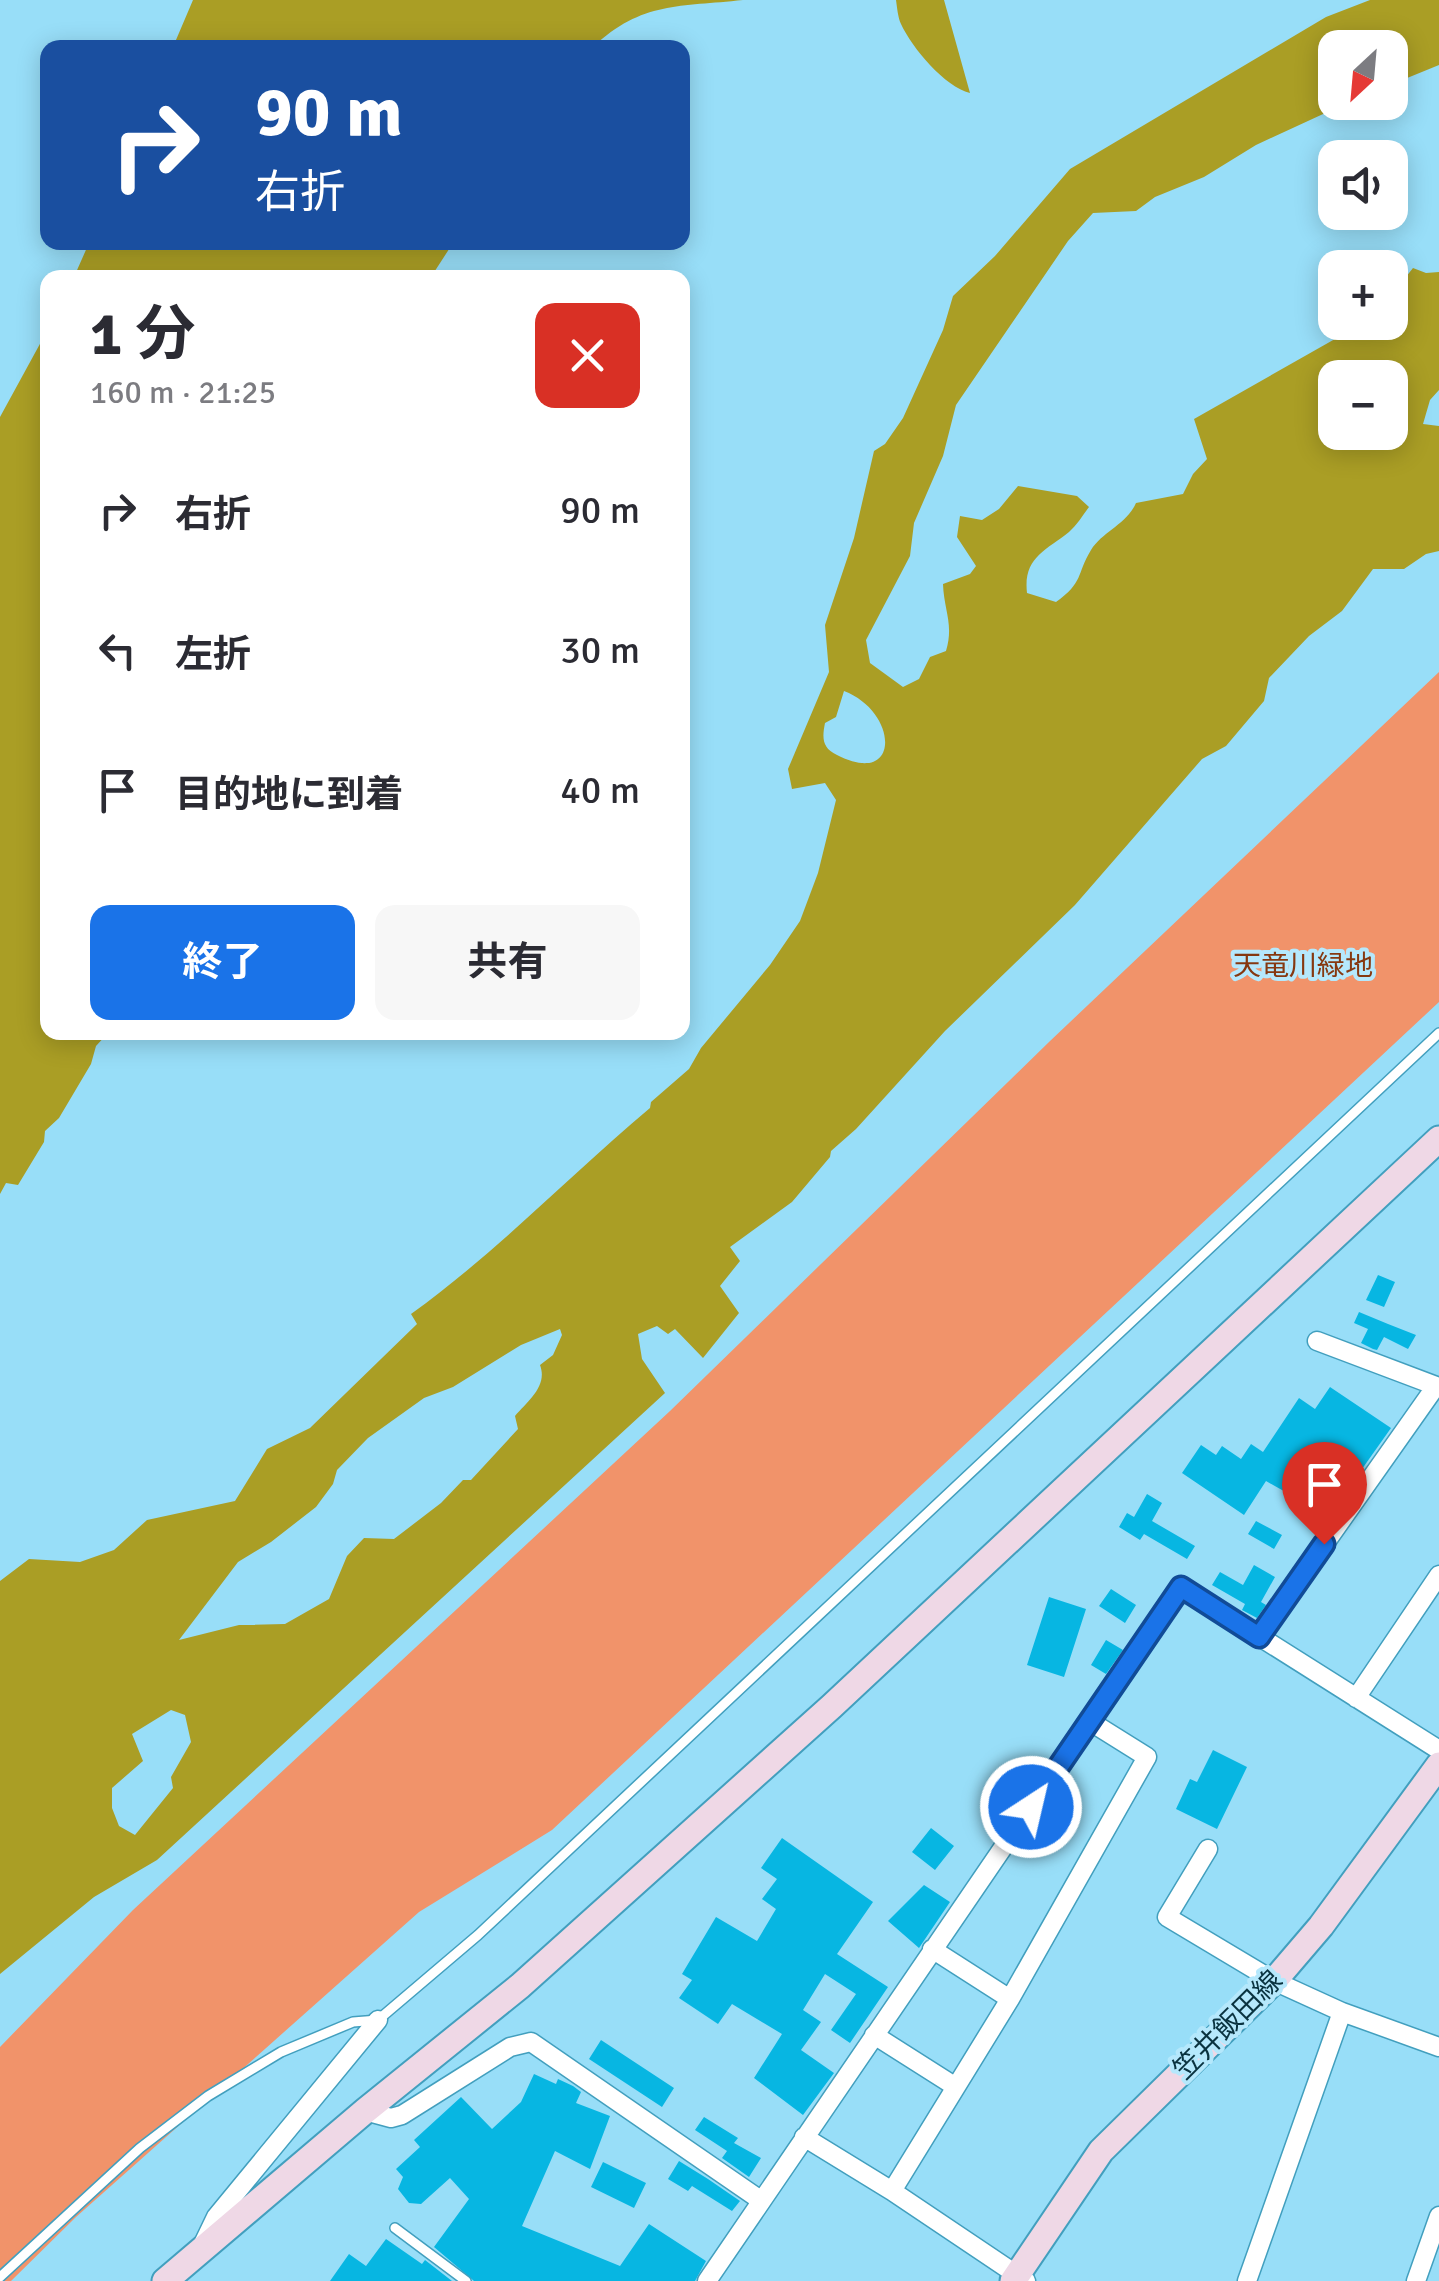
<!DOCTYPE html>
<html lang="ja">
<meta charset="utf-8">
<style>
:root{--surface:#fff;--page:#f7f7f7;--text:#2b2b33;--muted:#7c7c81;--accent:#1a73e8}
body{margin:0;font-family:Signika,"Noto Sans JP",sans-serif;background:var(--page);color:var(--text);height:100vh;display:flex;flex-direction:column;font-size:38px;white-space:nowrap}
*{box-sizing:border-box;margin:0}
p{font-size:32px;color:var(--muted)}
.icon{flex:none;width:55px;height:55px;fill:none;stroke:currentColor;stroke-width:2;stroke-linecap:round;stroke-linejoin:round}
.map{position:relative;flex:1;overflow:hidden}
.panel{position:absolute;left:40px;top:270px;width:650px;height:770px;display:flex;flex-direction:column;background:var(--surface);border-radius:20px;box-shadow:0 5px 25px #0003}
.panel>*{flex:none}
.banner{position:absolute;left:40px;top:40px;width:650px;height:210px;border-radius:20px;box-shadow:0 5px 25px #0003;background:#1a4fa0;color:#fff;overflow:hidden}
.needle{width:65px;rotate:206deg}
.tools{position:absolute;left:1318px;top:30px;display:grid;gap:20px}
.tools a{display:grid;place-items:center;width:90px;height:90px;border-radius:20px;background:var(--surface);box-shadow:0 5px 25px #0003;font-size:50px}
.pin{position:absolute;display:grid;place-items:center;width:85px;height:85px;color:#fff;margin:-102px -42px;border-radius:50% 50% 50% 0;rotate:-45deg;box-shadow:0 0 10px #0007}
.pin .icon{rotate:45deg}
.me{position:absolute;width:110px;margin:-55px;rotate:35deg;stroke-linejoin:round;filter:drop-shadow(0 0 8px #0008)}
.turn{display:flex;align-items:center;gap:35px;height:210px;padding:0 50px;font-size:45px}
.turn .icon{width:130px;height:130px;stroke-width:2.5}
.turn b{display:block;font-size:70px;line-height:85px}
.round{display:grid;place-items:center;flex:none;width:105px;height:105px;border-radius:20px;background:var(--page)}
.headline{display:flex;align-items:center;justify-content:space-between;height:170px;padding:0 50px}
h1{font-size:60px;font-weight:700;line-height:75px}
.cta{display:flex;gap:20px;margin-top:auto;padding:20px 50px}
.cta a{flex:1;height:115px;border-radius:20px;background:var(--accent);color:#fff;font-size:40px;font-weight:700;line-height:115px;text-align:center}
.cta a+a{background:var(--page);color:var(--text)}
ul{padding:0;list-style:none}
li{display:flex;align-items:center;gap:30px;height:140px;padding:0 50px}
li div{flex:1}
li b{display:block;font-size:38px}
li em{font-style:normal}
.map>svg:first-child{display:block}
</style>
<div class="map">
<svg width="1439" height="2281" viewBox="0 0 1439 2281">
<rect width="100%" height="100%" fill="#98def8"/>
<path fill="#f1936a" d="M1439,672V1002L552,1830L419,1912L76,2217L11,2281H0V2047L133,1910L670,1411L1049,1042Z"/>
<path fill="#aa9e25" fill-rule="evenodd" d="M193,0H743C680,7 642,1 593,47H173Z
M896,0H944L970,93C945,87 912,48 901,24C898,18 897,7 896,0Z
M1370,0H1439V65L1390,85V48H1335V102L1347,103L1256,145L1204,177L1155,197L1136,211L1093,213L1068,241L956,405L943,456L914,523L910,556L866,640L870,663L903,687L919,679L930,657L946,651C954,624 944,611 943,584L970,574L976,566L957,537L960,516L982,520L999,509L1018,486L1077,496L1089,507C1083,515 1077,525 1069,532C1045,551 1023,558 1027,593L1056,602C1084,582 1076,575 1091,550C1103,531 1126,525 1136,503L1183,494L1193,474L1207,459L1194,419L1342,335L1352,323L1390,322V297L1413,268L1426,273L1439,272V390L1430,400L1423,424L1439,426V551L1426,554L1404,569H1373L1342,611L1309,636L1269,678L1264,701L1226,746L1202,759L1075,905L945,1031L856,1129L831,1151L830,1157L792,1202L730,1247L740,1261L720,1286L739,1313L703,1358L675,1329L668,1334L657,1326L638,1334L642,1359L665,1393L157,1860L94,1897L0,1974V1581L29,1559L80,1562L114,1550L147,1520L235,1501L267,1449L310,1428L417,1324L411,1314C496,1253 569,1176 650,1108L651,1102L689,1069L701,1048L770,965L800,921L818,873L836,800L825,783L792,789L788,769L829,672L825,625L854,538L874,451L885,444L903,418L943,330L953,296L995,256L1070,169L1326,17ZM1335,378H1390V432H1335ZM844,691C899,712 901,788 837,755C822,748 822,738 825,723L836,717ZM560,1329L562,1335L553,1355L540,1365C548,1386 528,1401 515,1416L518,1429L471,1480H463L441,1503L394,1539L364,1538L347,1556L329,1599L285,1624L239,1625L179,1640L238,1562L271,1542L316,1507L333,1484L337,1470L368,1438L424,1398L453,1387L521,1345ZM171,1710L185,1715L191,1742L171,1777L173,1788L135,1835L119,1826L112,1808V1788L143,1761L132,1734Z
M89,243L90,242L453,243L431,277H74Z
M47,331L48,1032L108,1033L96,1046L91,1064L59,1118L45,1131L44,1142L18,1185L6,1183L0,1194V417Z"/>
<path fill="#07b6e2" d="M1378,1275L1395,1282L1384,1307L1366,1300Z
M1359,1312L1388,1324L1416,1335L1408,1349L1384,1337L1377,1350L1373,1349L1361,1343L1368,1329L1354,1323Z
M1330,1387L1391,1428L1350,1486L1325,1469L1305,1503L1266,1481L1244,1515L1182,1473L1201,1445L1216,1455L1222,1446L1241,1459L1251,1444L1263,1452L1299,1398L1315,1409Z
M1147,1494L1162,1503L1152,1521L1195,1546L1187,1559L1144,1534L1140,1540L1119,1527L1127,1513L1134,1517Z
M1256,1521L1282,1535L1274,1549L1248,1534Z
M1254,1565L1275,1577L1261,1602L1266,1605L1257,1618L1242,1610L1245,1604L1212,1585L1220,1572L1243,1585Z
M1111,1589L1136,1605L1125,1623L1099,1606Z
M1049,1597L1086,1609L1064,1677L1027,1665Z
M1106,1640L1123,1650L1106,1674L1091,1665Z
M1213,1750L1247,1767L1217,1829L1176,1809L1190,1779L1197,1782Z
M931,1828L954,1846L935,1870L912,1852Z
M782,1838L873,1902L837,1954L888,1987L850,2043L831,2030L856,1994L825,1974L803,2010L821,2022L801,2050L834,2073L803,2115L754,2078L782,2034L732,2004L718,2024L679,1998L692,1980L682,1974L716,1917L757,1941L776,1909L762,1899L777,1879L761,1868Z
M924,1885L950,1902L919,1948L888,1921Z
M601,2040L674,2088L662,2107L589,2059Z
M534,2074L556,2084L558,2079L573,2086L581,2092L576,2103L610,2116L590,2169L555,2151L522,2226L620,2266L649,2224L706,2261L695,2281H474L434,2247L469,2199L450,2178L421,2204L409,2203L398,2189L403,2177L396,2169L420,2147L414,2140L461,2097L492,2129L521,2102Z
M704,2117L738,2138L734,2143L761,2158L749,2177L722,2158L727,2151L695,2130Z
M679,2161L708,2179L740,2201L732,2211L692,2186L688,2191L668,2179Z
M603,2162L646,2183L634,2208L591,2187Z
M386,2239L422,2264L425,2260L452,2281H330L349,2254L366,2266Z"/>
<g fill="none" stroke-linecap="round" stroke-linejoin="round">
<defs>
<path id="lane" d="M395,2228L466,2281
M0,2277L140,2148L208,2096L281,2052L353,2022L378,2020L478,1935L1439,1033"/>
<path id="street" d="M1317,1341L1439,1387
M1259,1637L1436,1386
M1356,1698L1439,1575
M1208,1849L1167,1917L1274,1981L1342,2012L1439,2047
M932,1949L1010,1999
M874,2035L956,2087
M365,2111L391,2118L402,2115L510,2047L531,2042L759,2199
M804,2137L892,2191L1010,1999L1147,1757L1091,1722
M892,2191L1026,2281
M203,2244L216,2217L378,2020
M707,2281L1181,1587L1439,1750
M1247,2281L1342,2012
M1416,2281L1439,2216"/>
<path id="secondary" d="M165,2281L365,2111L520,1986L832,1706L1439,1139
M1013,2281L1101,2151L1274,1981L1321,1926L1439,1765"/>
</defs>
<use href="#lane" stroke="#429fbe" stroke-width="12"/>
<use href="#street" stroke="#429fbe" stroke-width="21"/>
<use href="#secondary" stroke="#429fbe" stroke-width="29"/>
<use href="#lane" stroke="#fff" stroke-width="9"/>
<use href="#street" stroke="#fff" stroke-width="18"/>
<use href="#secondary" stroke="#efd8e6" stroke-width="25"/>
</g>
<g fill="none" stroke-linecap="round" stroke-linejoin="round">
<defs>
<path id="route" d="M1031,1807L1181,1587L1259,1637L1324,1544"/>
</defs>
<use href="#route" stroke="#114b97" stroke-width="25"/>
<use href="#route" stroke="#1a73e8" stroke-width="18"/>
</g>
<g text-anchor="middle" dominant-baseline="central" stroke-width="8" stroke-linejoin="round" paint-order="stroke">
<g font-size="28" fill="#863810" stroke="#b5e8fc">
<text x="1303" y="966">天竜川緑地</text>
</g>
<g font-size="28" fill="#0a3340" stroke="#b5e8fc">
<text transform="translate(1228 2025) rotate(-45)">笠井飯田線</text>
</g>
</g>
</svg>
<div class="tools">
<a><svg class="needle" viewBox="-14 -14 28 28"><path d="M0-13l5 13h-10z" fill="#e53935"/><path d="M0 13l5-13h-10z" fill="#7c7c81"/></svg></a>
<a><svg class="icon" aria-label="sound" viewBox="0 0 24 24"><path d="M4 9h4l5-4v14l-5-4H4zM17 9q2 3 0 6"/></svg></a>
<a>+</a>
<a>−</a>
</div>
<div class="pin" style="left:1324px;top:1544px;background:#d93025"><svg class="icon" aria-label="arrive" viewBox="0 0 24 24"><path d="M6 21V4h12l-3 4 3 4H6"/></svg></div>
<svg class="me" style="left:1031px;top:1807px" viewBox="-20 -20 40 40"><circle r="17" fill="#1a73e8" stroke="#fff" stroke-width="3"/><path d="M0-11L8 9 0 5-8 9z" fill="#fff"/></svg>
<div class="banner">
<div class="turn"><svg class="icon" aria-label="right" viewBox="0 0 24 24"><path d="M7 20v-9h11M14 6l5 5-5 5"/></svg><div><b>90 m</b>右折</div></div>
</div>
<section class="panel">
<div class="headline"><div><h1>1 分</h1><p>160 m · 21:25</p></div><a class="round" style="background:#d93025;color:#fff"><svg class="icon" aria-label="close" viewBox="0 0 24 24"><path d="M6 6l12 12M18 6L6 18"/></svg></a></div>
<ul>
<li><svg class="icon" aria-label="right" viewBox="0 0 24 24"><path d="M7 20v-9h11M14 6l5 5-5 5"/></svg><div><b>右折</b></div><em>90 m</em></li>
<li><svg class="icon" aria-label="left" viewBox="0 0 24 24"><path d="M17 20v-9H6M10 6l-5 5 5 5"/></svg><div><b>左折</b></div><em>30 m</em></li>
<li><svg class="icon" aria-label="arrive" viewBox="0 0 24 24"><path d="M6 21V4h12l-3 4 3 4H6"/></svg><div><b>目的地に到着</b></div><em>40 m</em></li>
</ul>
<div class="cta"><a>終了</a><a>共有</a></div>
</section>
</div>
